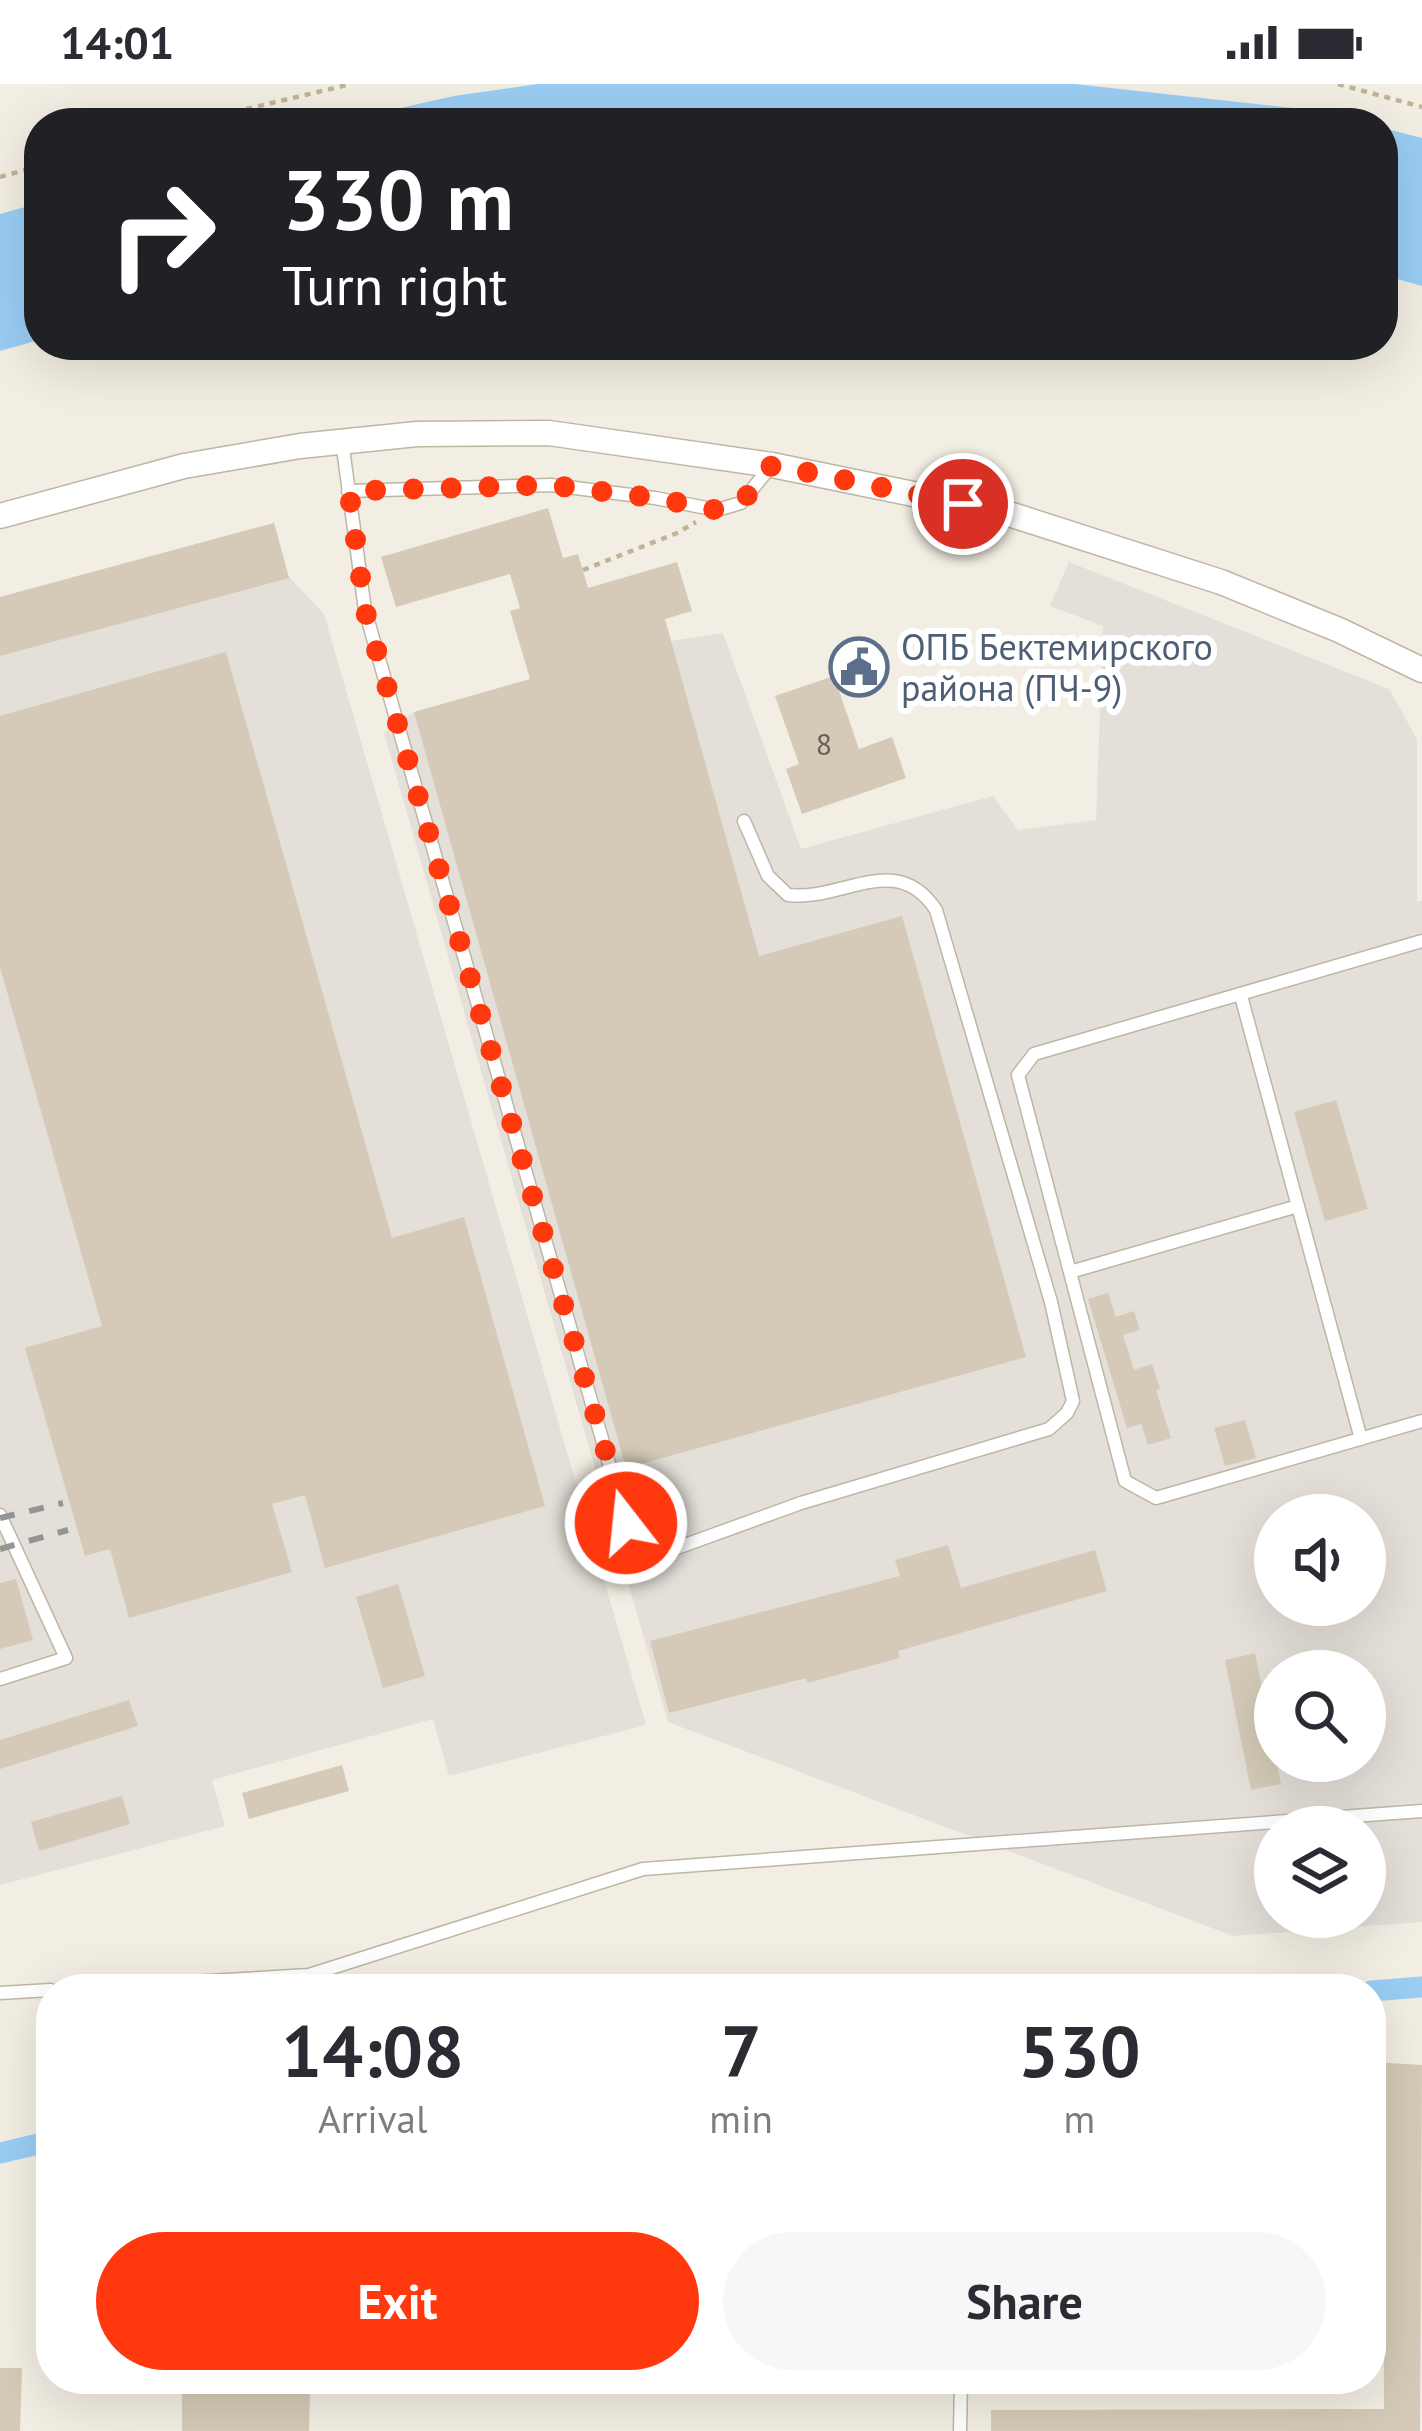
<!DOCTYPE html>
<meta charset="utf-8">
<style>
:root{--surface:#fff;--page:#f7f7f7;--text:#2b2b33;--muted:#7c7c81;--accent:#ff380d}
body{margin:0;font-family:"PT Sans",sans-serif;background:var(--page);color:var(--text);height:100vh;display:flex;flex-direction:column;font-size:45px;white-space:nowrap}
*{box-sizing:border-box;margin:0}
p{font-size:39px;color:var(--muted)}
.icon{flex:none;width:66px;height:66px;fill:none;stroke:currentColor;stroke-width:2;stroke-linecap:round;stroke-linejoin:round}
.map{position:relative;flex:1;overflow:hidden}
.details{position:absolute;left:36px;top:1890px;width:1350px;height:420px;display:flex;flex-direction:column;background:var(--surface);border-radius:48px;box-shadow:0 12px 48px #0002}
.details>*{flex:none}
.guide{position:absolute;left:24px;top:24px;width:1374px;height:252px;border-radius:48px;box-shadow:0 12px 48px #0002;background:#202124;color:#fff;overflow:hidden}
.controls{position:absolute;left:1254px;top:1410px;display:grid;gap:24px}
.controls a{display:grid;place-items:center;width:132px;height:132px;border-radius:50%;background:var(--surface);box-shadow:0 12px 48px #0002;font-size:60px}
.pin{position:absolute;display:grid;place-items:center;width:102px;height:102px;color:#fff;margin:-51px;border:6px solid #fff;border-radius:50%;box-shadow:0 3px 12px #0007}
.me{position:absolute;width:132px;margin:-66px;rotate:344deg;stroke-linejoin:round;filter:drop-shadow(0 0 9px #0008)}
.turn{display:flex;align-items:center;gap:42px;height:252px;padding:0 60px;font-size:54px}
.turn .icon{width:156px;height:156px;stroke-width:2.5}
.turn b{display:block;font-size:84px;line-height:102px}
.eta{display:flex;justify-content:space-evenly;align-items:center;height:204px;text-align:center}
.eta b{font-size:72px;font-weight:700;line-height:84px}
.cta{display:flex;gap:24px;margin-top:auto;padding:24px 60px}
.cta a{flex:1;height:138px;border-radius:72px;background:var(--accent);color:#fff;font-size:48px;font-weight:700;line-height:138px;text-align:center}
.cta a+a{background:var(--page);color:var(--text)}
.status{display:flex;justify-content:space-between;align-items:center;height:84px;padding:0 60px;background:var(--surface);direction:ltr}
.status svg{height:33px;fill:currentColor}
.map>svg:first-child{display:block}
</style>
<div class="status"><b>14:01</b><svg viewBox="0 0 49 12"><path d="M0 12V9h3v3zM5 12V6h3v6zM10 12V3h3v9zM15 12V0h3v12zM26 1h20v11H26zM47 4h2v5h-2z"/></svg></div>
<div class="map">
<svg width="1422" height="2347" viewBox="0 0 1422 2347">
<rect width="100%" height="100%" fill="#f3eee3"/>
<path fill="#e4dfd8" fill-rule="evenodd" d="M274,439L289,493L324,530L646,1641L449,1692L433,1635L212,1696L225,1742L0,1801V513Z
M1069,478L1389,605L1417,655V817H1422V1838L1233,1852L668,1638L384,649L414,628L671,557L723,549L801,765L993,712L1018,746L1096,736L1103,542L1050,522ZM1275,1431H1365V1521H1275ZM1275,1587H1365V1677H1275ZM1275,1743H1365V1833H1275Z"/>
<path fill="#9acdf4" d="M538,0H1075L1320,27L1365,39H334L454,12Z
M1383,44L1422,54V202L1383,191Z
M39,119V256L0,267V130Z"/>
<g fill="none" stroke-linecap="round" stroke-linejoin="round">
<path stroke="#9acdf4" stroke-width="21" d="M1371,1907L1422,1903
M0,2069L51,2057"/>
</g>
<path fill="#d4cab7" d="M548,424L563,474L578,470L588,504L677,478L692,527L665,535L759,872L902,832L1026,1273L626,1384L414,628L530,595L510,527L520,524L510,490L396,523L381,473Z
M274,439L289,494L0,572V513Z
M226,568L392,1154L464,1133L545,1422L325,1484L305,1411L272,1420L292,1488L129,1534L110,1465L85,1472L25,1264L102,1242L0,883V632Z
M834,592L859,665L892,653L906,694L802,730L786,685L799,680L775,612Z
M1336,1016L1368,1125L1325,1137L1294,1028Z
M1108,1209L1116,1233L1134,1227L1140,1246L1123,1251L1134,1286L1152,1280L1160,1305L1156,1306L1171,1354L1148,1361L1141,1340L1127,1344L1088,1215Z
M1245,1336L1256,1374L1225,1382L1214,1344Z
M948,1461L961,1504L1095,1466L1107,1507L898,1567L900,1574L807,1599L806,1594L669,1629L650,1557L900,1492L895,1476Z
M16,1495L33,1556L0,1565V1499Z
M398,1500L425,1592L383,1604L356,1513Z
M1255,1569L1281,1700L1251,1706L1225,1576Z
M129,1616L138,1642L0,1685V1656Z
M342,1681L349,1707L249,1735L242,1709Z
M122,1712L130,1740L39,1767L31,1738Z
M1371,1978L1422,1981L1420,2347H991V2326L1384,2325L1383,2114L1371,2113Z
M0,2284H22L20,2347H0Z
M182,2305L310,2307L309,2347H182Z"/>
<g fill="none" stroke-linecap="round" stroke-linejoin="round">
<defs>
<path id="lane" d="M342,357L365,526L626,1439L636,1460L646,1468L674,1465L801,1419L1049,1345L1067,1329L1073,1317L1051,1218L936,826C896,766 845,817 788,811L768,792L744,737
M348,407L551,401L655,414L717,426L741,419L771,382
M1422,857L1034,970L1018,991L1125,1397L1156,1414L1422,1337
M1241,912L1361,1355
M1070,1188L1298,1122
M0,1431L66,1574L0,1595
M73,1905L309,1891L643,1785L1422,1727
M0,1909L51,1906
M960,2347L961,2295"/>
<path id="street" d="M0,432L184,382L300,362L417,350L549,349L772,381L1006,429L1221,498L1339,546L1422,586"/>
</defs>
<use href="#lane" stroke="#beb6a5" stroke-width="15"/>
<use href="#street" stroke="#beb6a5" stroke-width="27"/>
<path stroke="#c1b395" stroke-width="4.5" stroke-dasharray="6 6" stroke-linecap="butt" d="M1338,0L1422,23
M188,39L351,0
M0,93L39,82
M583,486L677,449L696,438"/>
<use href="#lane" stroke="#fff" stroke-width="12"/>
<use href="#street" stroke="#fff" stroke-width="24"/>
<path stroke="#949494" stroke-width="6" stroke-dasharray="15 15" stroke-linecap="butt" d="M0,1434L63,1419
M0,1465L68,1446"/>
</g>
<g fill="none" stroke-linecap="round" stroke-linejoin="round">
<path stroke="#ff380d" stroke-width="21" stroke-dasharray="0 37.8" d="M626,1439L365,526L349,407L550,401L655,414L717,426L742,418L772,381L963,420"/>
</g>
<defs>
<symbol id="civic-ring" viewBox="-11 -11 22 22"><circle r="9.5" fill="#fff" stroke="#5c6f8a" stroke-width="1.5"/><path d="M-.6-6.5H3V-4.5H.6V-3L4-1V1h2V6H-6V1h2V-1L-.6-3ZM-1.2 2.5V6h2.4V2.5Z" fill="#5c6f8a"/></symbol>
</defs>
<g fill-rule="evenodd">
<use href="#civic-ring" x="826" y="550" width="66" height="66"/>
</g>
<g text-anchor="middle" dominant-baseline="central" stroke-width="12" stroke-linejoin="round" paint-order="stroke">
<g font-size="30" fill="#686154">
<text x="824" y="659">8</text>
</g>
<g font-size="36" fill="#4e5e75" stroke="#fff" text-anchor="start">
<text x="901" y="562">ОПБ Бектемирского<tspan x="901" dy="41">района (ПЧ-9)</tspan></text>
</g>
</g>
</svg>
<div class="controls">
<a><svg class="icon" aria-label="sound" viewBox="0 0 24 24"><path d="M4 9h4l5-4v14l-5-4H4zM17 9q2 3 0 6"/></svg></a>
<a><svg class="icon" aria-label="search" viewBox="0 0 24 24"><circle cx="10" cy="10" r="6"/><path d="M15 15l6 6"/></svg></a>
<a><svg class="icon" aria-label="layers" viewBox="0 0 24 24"><path d="M12 4l9 5-9 5-9-5zM3 14l9 5 9-5"/></svg></a>
</div>
<div class="pin" style="left:963px;top:420px;background:#d93025"><svg class="icon" aria-label="arrive" viewBox="0 0 24 24"><path d="M6 21V4h12l-3 4 3 4H6"/></svg></div>
<svg class="me" style="left:626px;top:1439px" viewBox="-20 -20 40 40"><circle r="17" fill="#ff380d" stroke="#fff" stroke-width="3"/><path d="M0-11L8 9 0 5-8 9z" fill="#fff"/></svg>
<div class="guide">
<div class="turn"><svg class="icon" aria-label="right" viewBox="0 0 24 24"><path d="M7 20v-9h11M14 6l5 5-5 5"/></svg><div><b>330 m</b>Turn right</div></div>
</div>
<section class="details">
<div class="eta">
<div><b>14:08</b><p>Arrival</p></div>
<div><b>7</b><p>min</p></div>
<div><b>530</b><p>m</p></div>
</div>
<div class="cta"><a>Exit</a><a>Share</a></div>
</section>
</div>
